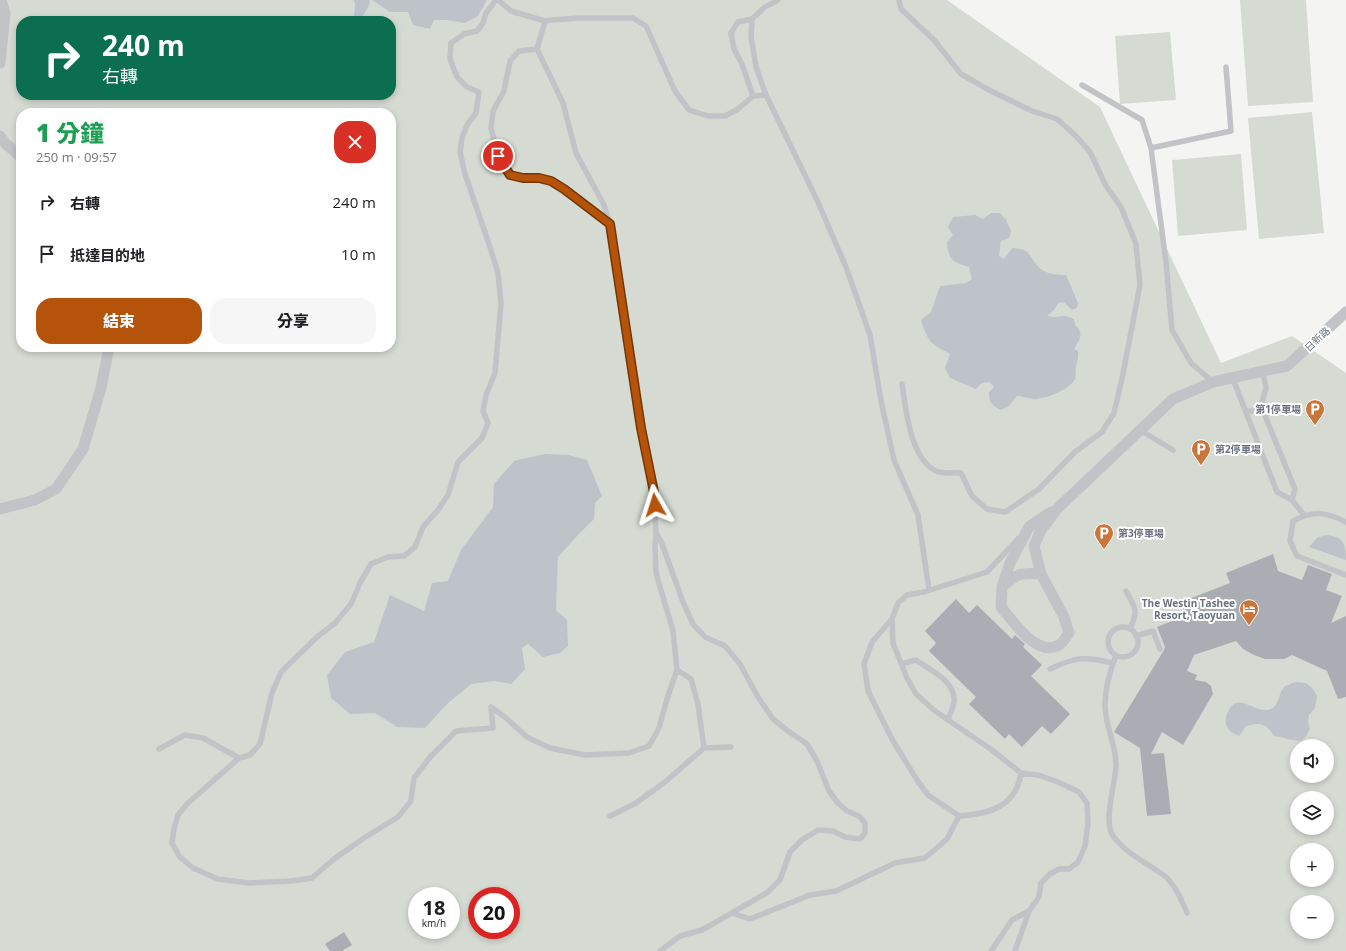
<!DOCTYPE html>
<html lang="zh-TW">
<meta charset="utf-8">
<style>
:root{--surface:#fff;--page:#f6f6f6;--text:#202124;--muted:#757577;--accent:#b45309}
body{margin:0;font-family:"Open Sans","Noto Sans TC",sans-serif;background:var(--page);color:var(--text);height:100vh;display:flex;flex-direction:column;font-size:15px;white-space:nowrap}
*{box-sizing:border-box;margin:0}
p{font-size:13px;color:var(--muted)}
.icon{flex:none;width:22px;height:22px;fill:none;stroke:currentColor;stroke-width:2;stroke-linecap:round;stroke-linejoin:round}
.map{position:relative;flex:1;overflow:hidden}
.sheet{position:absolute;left:16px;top:108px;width:380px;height:244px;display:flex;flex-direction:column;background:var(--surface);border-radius:16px;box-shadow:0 2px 6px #0003}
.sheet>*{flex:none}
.guide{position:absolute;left:16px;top:16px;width:380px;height:84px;border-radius:16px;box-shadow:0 2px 6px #0003;background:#0b6e4f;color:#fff;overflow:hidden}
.tools{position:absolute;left:1290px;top:739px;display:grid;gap:8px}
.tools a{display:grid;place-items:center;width:44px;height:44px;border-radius:50%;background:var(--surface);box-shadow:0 2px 6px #0003;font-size:20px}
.speed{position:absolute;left:408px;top:887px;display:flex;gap:8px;font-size:20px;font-weight:700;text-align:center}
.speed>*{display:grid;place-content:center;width:52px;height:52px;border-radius:50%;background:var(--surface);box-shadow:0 2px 6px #0003;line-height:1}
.speed small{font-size:10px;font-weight:400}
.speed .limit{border:6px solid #d22;background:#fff;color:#111}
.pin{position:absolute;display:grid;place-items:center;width:34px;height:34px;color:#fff;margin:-17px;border:2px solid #fff;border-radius:50%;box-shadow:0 1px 4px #0007}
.me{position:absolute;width:44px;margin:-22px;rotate:354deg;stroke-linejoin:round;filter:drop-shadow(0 0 3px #0008)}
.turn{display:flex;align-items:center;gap:14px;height:84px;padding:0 20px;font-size:18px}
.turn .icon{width:52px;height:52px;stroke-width:2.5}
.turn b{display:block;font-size:28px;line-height:34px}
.round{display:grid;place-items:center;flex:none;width:42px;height:42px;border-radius:16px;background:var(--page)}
.summary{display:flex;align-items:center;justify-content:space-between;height:68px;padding:0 20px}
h1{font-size:24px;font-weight:800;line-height:30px;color:#1e9e55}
.cta{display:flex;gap:8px;margin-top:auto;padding:8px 20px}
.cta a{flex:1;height:46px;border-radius:16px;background:var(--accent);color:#fff;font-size:16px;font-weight:800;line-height:46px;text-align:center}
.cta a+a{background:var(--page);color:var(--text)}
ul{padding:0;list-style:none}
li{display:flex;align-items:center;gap:12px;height:52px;padding:0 20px}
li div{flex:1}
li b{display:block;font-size:15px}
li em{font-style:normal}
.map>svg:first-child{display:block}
</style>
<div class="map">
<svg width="1346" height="951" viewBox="0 0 1346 951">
<rect width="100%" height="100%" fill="#f4f5f2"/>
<path fill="#d5dbd3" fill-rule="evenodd" d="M0,0H947L1100,107L1221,363L1292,336L1346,373V951H0ZM21,21H391V95H21ZM21,113H391V347H21ZM1297,746H1327V776H1297ZM1297,798H1327V828H1297ZM1297,850H1327V880H1297ZM417,896H451V930H417ZM477,896H511V930H477ZM1297,902H1327V932H1297Z
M1240,0H1306L1313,102L1248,106Z
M1170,32L1176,100L1120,104L1115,36Z
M1312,112L1324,233L1259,239L1248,118Z
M1241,154L1247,230L1178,236L1172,160Z"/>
<path fill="#bdc3c9" d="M354,0H370L368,8L359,21L354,18L355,4Z
M372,0H487L478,16L465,23L447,20H434L430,29L413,25L408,12H390Z
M991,213H1000L1006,220L1011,231L1009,238L1001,241L999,256L1004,259L1012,248C1031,250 1026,252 1037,265C1043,274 1056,275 1066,275L1078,303L1077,308L1072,310L1064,302L1058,303L1054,310L1047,316L1054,317L1065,316L1074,319L1075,325C1085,333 1079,341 1074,349L1078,351C1079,359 1077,360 1076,367C1075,371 1077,377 1074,381C1066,391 1047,398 1035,399C1029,399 1023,396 1017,396L1008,407L1000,410C991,404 989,403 989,392L994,387L990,382L982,383L976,389L950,378L945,368L950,354C930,343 928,342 921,320L931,312L940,286L966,283L972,279L969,267C953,262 948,260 947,242L953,235L948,227L953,217L975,215L983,219Z
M544,454L569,455L587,460L602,496L595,503L594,519L577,536L558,557L556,610L567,620L568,646L560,653L543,657L528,644L522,648L525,669L511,684L494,681L471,684L447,704L425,728L397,727L375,713L350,714L331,698L327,675L345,652L374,642L390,595L424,611L432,583L448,581L461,550L493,507L494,484L514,461Z
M1325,535C1343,536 1346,543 1346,560L1309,547L1317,538Z
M1294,682L1306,683L1313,689L1317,696L1315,708L1309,715L1308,722L1310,729L1306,736L1301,741C1291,741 1284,737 1274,736C1266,723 1260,722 1246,726L1239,736C1235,734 1229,732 1227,727C1225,722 1225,718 1228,712C1238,689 1256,716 1271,709C1280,705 1278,692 1285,686C1288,685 1291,684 1294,682Z"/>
<path fill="#aaaeb4" d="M1273,554L1278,571L1302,580L1308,565L1332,574L1326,590L1342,596L1331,623L1346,616V697L1338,699L1327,671L1292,655L1284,659H1265L1254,655L1243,649L1236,641L1194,655L1187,671L1197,675L1195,680L1206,682L1211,686L1213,694L1183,745L1162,732L1151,754L1164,753L1171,814L1147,816L1140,748L1114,732L1164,650L1165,647L1157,627L1185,616L1181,602L1230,583L1226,573Z
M956,599L969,613L977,605L1012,639L1015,635L1025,644L1023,647L1042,665L1031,676L1070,714L1051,734L1042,726L1022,747L1009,734L1005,739L969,704L976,697L929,651L936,643L925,631Z
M344,932L352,945L342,951H330L325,944Z"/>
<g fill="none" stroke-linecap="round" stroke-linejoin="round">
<path stroke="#c1c3c6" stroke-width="5.5" d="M496,0L486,13L483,23L477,31L464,34L451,43L450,59L457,77L467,87L479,92L476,113L467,125L462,138L460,152L465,174L489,244L498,273L501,303L495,373L486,395L483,411L488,423L482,438L458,462L448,495L438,510L423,527L415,547L404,556L388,557L371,564L360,583L351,604L335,623L317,637L281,672L272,693L260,744L250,755L239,758L187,804L178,815L174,829L172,843L179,856L193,868L218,879L249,883L292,881L312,878L334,859L364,838L398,817L411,801L414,778L431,756L456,731L493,728L491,707L506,718L527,737L550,748L585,755L629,753L649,746L659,728L667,699L677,670L673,631L656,573L655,547L656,533
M498,0L511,11L545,21L537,49
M778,0L765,7L752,19L751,37L756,67L766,95L817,200L846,267L870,335L881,401L894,460L918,515L929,590
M899,0L901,9L934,40L961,74L989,90L1032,111L1057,119L1075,135L1090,152L1106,186L1121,207L1136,244L1140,285L1123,374L1114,413L1102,432L1075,452L1039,489L1005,512L987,509L972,496L961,473C954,473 943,474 936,471C910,458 906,410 902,384
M752,19L738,22L731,33L734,49L742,64L753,96L766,95
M545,21L551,20L580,18H633L646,26L675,91L689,110L708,116H725L738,109L753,96
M1082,85L1142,120L1151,148L1166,262L1172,330L1191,363L1213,382
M1151,148L1231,131L1226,67
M610,224L564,189L551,181L539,178H523L510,175L498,157L491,128L493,111L504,91L510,61L519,51L537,49L563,103L576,153L604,205L610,224L641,428L654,492L656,533L661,541L683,602L693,624L705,637L725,646L740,664L758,697L773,719L788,731L807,744L817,761L829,791L838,803L847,811L859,816L865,823V833L860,839L845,837L833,831L818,830L802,840L790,852L780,880L768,892L702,930L680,936L660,951
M1263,372L1266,388L1261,406L1295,489L1292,500
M1233,379L1277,492L1292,500L1304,515
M1246,411H1256L1261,406
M1140,430L1173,450
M1346,522C1326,512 1314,510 1293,521L1290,541L1297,556L1346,575
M1126,591C1135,607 1139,611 1130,628
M892,619L872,642L864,664L868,691L893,741L919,783L928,795L959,816
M1108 642a15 15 0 1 1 30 0a15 15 0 1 1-30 0Z
M1136,636L1153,631L1160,649
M1116,655C1110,671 1105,687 1105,705C1105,727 1117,746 1116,767C1115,785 1103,821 1113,836C1123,850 1139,859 1153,868C1158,872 1164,874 1168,879C1177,889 1182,901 1187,913
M901,664L916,660C930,670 956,681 954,702C953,708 950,714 948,720
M1050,669C1075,657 1085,656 1113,663
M704,748L731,747
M159,749L185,735L203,738L239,758
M610,816L636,803L665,782L704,748L698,704L691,679L677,670
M732,913L750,919L810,895L836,891L895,863L925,858L947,839L959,816C989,814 1016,807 1021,773
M991,951L1012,920L1029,911
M1015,951L1029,911L1039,897L1041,883L1050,874L1059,869H1069L1078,862L1085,846L1088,823L1087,803L1079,792L1058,782L1038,775L1021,773L992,750L935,711L916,694L907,678L893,643L892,619L898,603L907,595L924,592L987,572L1019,538"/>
<path stroke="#c1c3c6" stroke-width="11" d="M0,63L5,13L1,0
M0,136L6,144L21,157
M0,509L35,500L56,489L83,449L101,388L109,347
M1041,574L1034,546L1041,530L1058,508L1173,399L1213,382L1287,366L1346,312
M1002,587C1017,574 1020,572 1041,574L1064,617L1069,633C1066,637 1063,643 1059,645C1037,658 1013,621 1001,607L1002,587L1010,563L1029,527L1051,512"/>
</g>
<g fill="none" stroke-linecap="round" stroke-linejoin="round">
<defs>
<path id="route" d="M498,156L510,175L523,178H539L551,181L564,189L610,224L641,428L654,492L655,505"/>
</defs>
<use href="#route" stroke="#753606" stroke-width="10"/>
<use href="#route" stroke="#b45309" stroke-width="7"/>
</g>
<defs>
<symbol id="parking-pin" viewBox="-11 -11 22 30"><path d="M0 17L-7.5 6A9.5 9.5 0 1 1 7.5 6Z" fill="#cb753b" stroke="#fff"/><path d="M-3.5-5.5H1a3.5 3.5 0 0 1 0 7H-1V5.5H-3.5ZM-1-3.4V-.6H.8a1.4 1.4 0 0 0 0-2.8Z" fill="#fff"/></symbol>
<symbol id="hotel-pin" viewBox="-11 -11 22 30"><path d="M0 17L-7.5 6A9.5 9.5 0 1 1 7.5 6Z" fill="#cb753b" stroke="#fff"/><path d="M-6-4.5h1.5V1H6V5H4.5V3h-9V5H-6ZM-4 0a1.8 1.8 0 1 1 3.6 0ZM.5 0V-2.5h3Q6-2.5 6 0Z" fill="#fff"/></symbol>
</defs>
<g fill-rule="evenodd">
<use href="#parking-pin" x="1304" y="398" width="22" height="30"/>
<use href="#parking-pin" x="1190" y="438" width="22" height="30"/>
<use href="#parking-pin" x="1093" y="522" width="22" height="30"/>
<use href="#hotel-pin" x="1238" y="598" width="22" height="30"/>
</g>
<g text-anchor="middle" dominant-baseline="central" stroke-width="4" stroke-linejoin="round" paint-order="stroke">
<g font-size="10" fill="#68717f" stroke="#fff">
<text transform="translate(1317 339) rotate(-43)">日新路</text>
</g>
<g font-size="10" font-weight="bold" fill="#68717f" stroke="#fff" text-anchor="end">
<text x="1301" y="409">第1停車場</text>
<text x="1215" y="449" text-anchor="start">第2停車場</text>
<text x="1118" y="533" text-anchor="start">第3停車場</text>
<text x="1235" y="603">The Westin Tashee<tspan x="1235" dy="12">Resort, Taoyuan</tspan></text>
</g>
</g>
</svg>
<div class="tools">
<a><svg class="icon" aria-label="sound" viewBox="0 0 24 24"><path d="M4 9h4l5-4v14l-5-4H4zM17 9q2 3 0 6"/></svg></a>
<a><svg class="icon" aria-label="layers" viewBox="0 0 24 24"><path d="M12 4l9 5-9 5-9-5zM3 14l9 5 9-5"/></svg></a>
<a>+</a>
<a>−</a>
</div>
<div class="speed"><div>18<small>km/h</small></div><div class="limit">20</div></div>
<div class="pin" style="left:498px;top:156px;background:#d93025"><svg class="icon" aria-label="arrive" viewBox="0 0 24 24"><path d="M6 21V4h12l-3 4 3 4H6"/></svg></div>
<svg class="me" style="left:655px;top:505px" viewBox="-20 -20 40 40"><path d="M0-17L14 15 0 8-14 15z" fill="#b45309" stroke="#fff" stroke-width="4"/></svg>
<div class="guide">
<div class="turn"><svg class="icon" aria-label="right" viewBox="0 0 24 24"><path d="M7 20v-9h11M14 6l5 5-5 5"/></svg><div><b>240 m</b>右轉</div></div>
</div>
<section class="sheet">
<div class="summary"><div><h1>1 分鐘</h1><p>250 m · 09:57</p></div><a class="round" style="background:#d93025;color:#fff"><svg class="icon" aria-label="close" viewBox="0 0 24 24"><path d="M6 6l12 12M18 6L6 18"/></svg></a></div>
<ul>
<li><svg class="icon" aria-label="right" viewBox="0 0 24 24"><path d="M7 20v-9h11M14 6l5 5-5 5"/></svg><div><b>右轉</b></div><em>240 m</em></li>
<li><svg class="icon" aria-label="arrive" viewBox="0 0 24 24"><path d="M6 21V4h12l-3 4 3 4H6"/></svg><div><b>抵達目的地</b></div><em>10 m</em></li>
</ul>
<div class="cta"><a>結束</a><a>分享</a></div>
</section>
</div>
